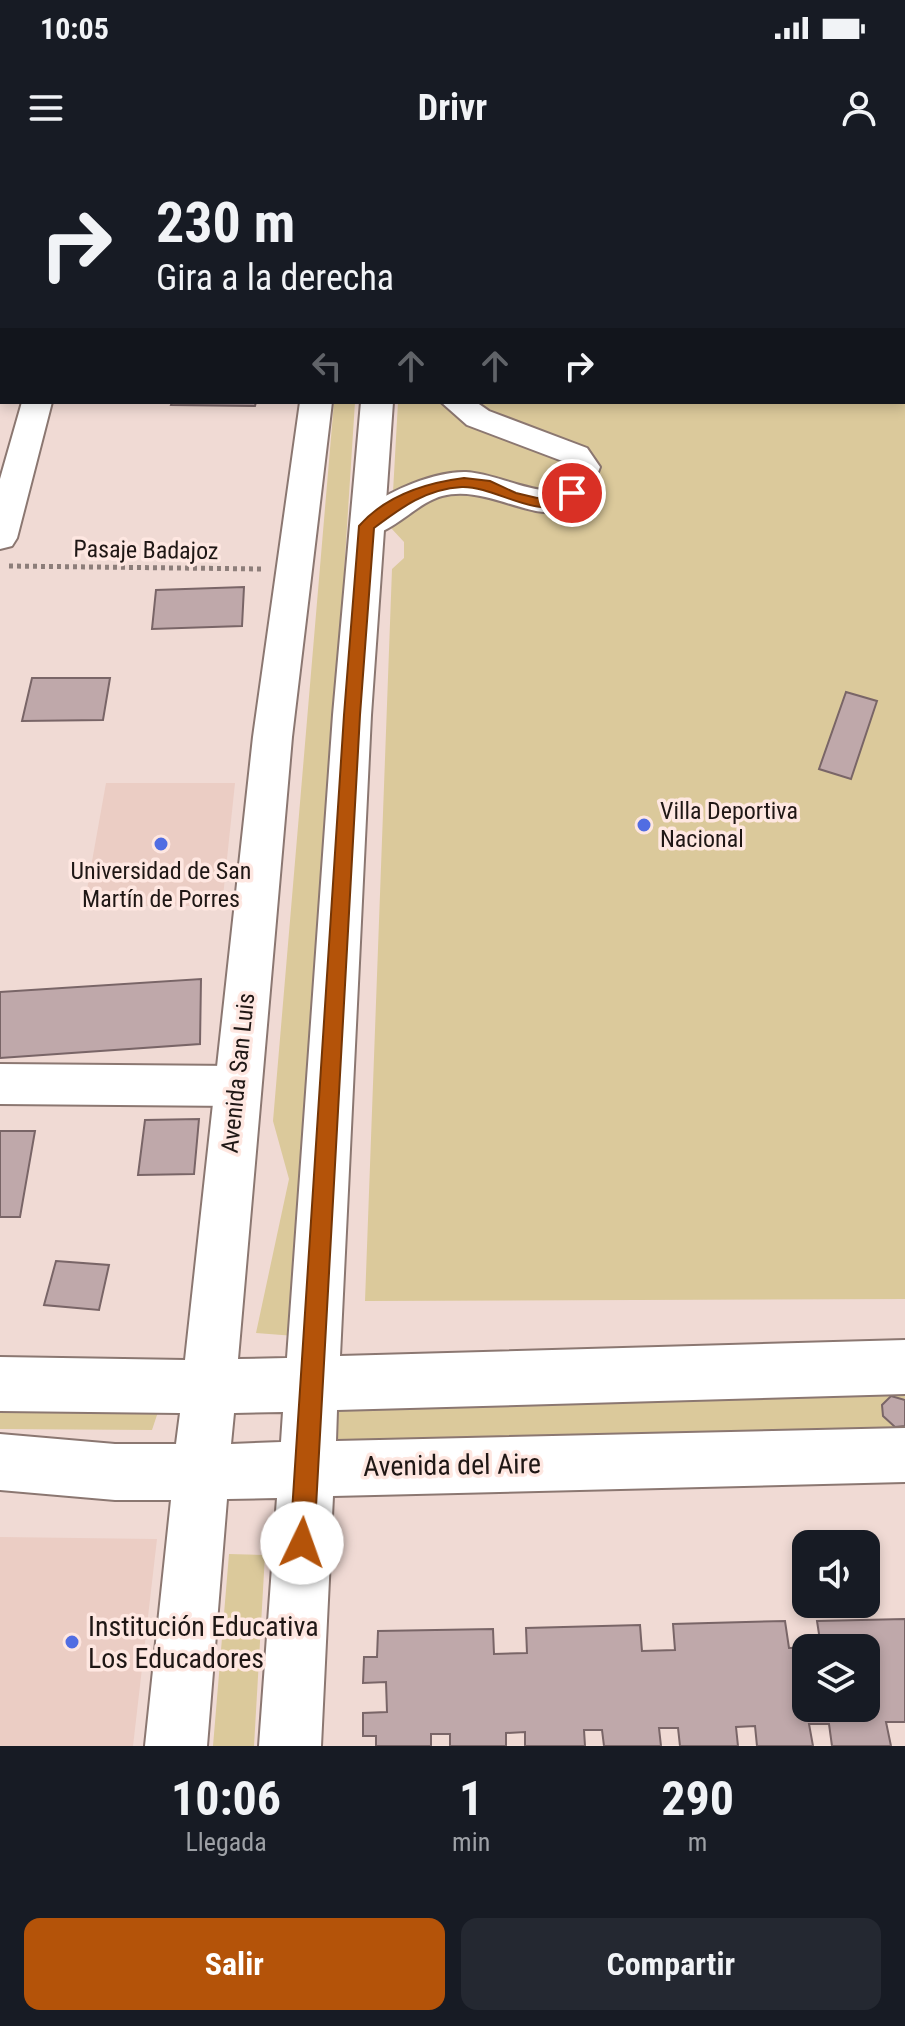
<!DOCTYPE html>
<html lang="es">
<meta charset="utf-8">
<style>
:root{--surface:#171b24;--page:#242831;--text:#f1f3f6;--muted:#9ea1a6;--accent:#b45309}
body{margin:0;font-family:"Roboto Condensed",sans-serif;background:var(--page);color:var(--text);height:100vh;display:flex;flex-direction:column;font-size:30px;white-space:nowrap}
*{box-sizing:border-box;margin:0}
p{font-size:26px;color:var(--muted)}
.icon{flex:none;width:44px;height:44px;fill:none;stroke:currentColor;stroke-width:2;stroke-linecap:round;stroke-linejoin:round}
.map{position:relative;height:1586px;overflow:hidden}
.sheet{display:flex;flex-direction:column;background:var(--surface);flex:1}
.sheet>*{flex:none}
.hud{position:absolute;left:0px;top:0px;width:906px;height:244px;box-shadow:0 4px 12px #0003;background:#171b24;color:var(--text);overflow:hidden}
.tools{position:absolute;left:792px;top:1370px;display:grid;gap:16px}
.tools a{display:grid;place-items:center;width:88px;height:88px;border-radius:16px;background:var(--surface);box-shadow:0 4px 12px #0003;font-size:40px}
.pin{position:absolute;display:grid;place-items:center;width:68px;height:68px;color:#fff;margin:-34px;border:4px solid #fff;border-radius:50%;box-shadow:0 2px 8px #0007}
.me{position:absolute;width:88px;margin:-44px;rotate:3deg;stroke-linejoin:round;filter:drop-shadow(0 0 6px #0008)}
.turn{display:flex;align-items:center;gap:28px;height:168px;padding:0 24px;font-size:36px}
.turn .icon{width:104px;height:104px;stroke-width:2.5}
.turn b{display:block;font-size:56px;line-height:68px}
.lanes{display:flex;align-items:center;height:76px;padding:0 24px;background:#0003;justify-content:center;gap:40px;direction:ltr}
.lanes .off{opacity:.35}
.eta{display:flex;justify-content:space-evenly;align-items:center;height:136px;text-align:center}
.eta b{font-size:48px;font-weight:700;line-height:56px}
.primary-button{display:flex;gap:16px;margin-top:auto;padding:16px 24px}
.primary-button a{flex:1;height:92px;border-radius:16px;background:var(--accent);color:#fff;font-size:32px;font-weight:700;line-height:92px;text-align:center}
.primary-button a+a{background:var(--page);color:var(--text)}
.status{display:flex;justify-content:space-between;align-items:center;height:56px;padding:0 40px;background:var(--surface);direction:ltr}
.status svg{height:22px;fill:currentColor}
header{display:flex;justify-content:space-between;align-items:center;height:104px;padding:0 24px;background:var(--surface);font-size:36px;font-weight:700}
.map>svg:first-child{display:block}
</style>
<div class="status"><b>10:05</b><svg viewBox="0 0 49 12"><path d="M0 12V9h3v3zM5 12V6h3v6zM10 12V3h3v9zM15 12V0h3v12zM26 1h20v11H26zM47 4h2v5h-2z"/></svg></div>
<header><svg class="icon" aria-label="menu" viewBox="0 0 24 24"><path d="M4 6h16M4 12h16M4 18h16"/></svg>Drivr<svg class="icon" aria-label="person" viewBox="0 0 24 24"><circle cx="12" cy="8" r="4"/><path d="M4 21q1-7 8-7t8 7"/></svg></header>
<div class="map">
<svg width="905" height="1586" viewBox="0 0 905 1586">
<rect width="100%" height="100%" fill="#f0dad4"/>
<path fill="#ebcdc4" d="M106,623H235L222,746H84Z
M0,1377L157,1379L133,1586H0Z"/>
<path fill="#dbc99b" d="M445,0H905V1139L365,1141L392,409L404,398V382L391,368L398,242H904V2Z
M334,242H355L295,1176L256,1173L289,1019L273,961Z
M905,1218V1286L321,1299L324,1232Z
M162,1240L152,1270L0,1269V1241Z
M229,1394L265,1395L254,1586H213Z"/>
<path fill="#bfa8aa" stroke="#796567" stroke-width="2" fill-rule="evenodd" d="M172,242H256L255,246L171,245Z
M244,427L242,466L152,469L156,430Z
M32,518H110L103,560L22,561Z
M846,532L877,541L851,619L819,609Z
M201,819L200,884L0,898V832Z
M199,959L194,1014L138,1015L145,960Z
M0,971H35L20,1057H0Z
M56,1101L109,1105L99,1150L44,1145Z
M891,1236L905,1240V1266L895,1267L883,1256L882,1245Z
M905,1459V1562H886L891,1586H832L829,1564H809L813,1586H757L755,1566L736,1567L738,1586H680L678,1568H659L661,1586H604L602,1570H584L585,1586H525V1572L506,1573V1586H450V1574H431V1586H376V1576H363V1553L387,1552L386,1522L363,1523L364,1497H377L378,1471L493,1469L494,1494L527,1493L526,1468L640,1465L642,1491L675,1490L673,1464L785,1461L789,1488L821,1487L817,1461ZM806,1488H866V1548H806Z"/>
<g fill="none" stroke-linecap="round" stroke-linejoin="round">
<defs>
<path id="minor" d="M197,0H223L196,2Z
M0,25H2V41H0Z
M0,115H2V131H0Z
M22,242H52L17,378L12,386L0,389V319Z
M441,242H476L489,251L587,288L600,307C566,399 504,320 442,336C412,344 387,383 355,374L350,366C369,337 432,311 466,312C495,314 521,329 551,331L562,322L568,307L565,302L467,265Z
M0,904L236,906L252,912L258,926L252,940L236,946L0,944Z"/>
<path id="major" d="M300,242H332L292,577L238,1199L287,1198L333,555L361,242H393L371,555L340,1196L905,1180V1234L337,1250L336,1281L905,1268V1322L333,1336L321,1586H259L277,1338L227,1339L207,1586H145L171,1340H115L0,1330V1274L115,1284H176L180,1253L0,1251V1197L185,1200L253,577ZM283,1252L281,1282L231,1284L234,1253Z"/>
</defs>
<use href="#minor" stroke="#8b7771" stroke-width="4"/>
<use href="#major" stroke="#8b7771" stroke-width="4"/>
<path stroke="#8d7e7a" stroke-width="5" stroke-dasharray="4 4" stroke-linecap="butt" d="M9,406L263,409"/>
<use href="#minor" fill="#fff" fill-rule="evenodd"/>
<use href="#major" fill="#fff" fill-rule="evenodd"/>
</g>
<path fill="#b45309" stroke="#753606" stroke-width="2" d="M464,318L490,321L516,333L537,338L555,337L572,329L579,333C546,369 500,326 462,327C426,329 402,347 374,368L360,555L314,1383L311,1391L302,1394L294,1391L290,1383L344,555L359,366C386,335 425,323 464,318Z"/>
<g fill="#516de2" stroke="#fee7e1" stroke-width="3">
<circle cx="644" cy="665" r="8"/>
<circle cx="161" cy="684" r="8"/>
<circle cx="72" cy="1482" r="8"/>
</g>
<g text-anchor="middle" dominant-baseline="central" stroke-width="7" stroke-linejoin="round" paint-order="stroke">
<g font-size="24" fill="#1f1715" stroke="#fee7e1">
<text transform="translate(146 390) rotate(1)">Pasaje Badajoz</text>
<text transform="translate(238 913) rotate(-84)">Avenida San Luis</text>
</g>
<g font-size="24" fill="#1f1715" stroke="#fee7e1" text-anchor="start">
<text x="660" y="651">Villa Deportiva<tspan x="660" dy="28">Nacional</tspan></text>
<text x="161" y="711" text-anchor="middle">Universidad de San<tspan x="161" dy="28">Martín de Porres</tspan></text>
</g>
<g font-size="28" fill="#1f1715" stroke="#fee7e1">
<text transform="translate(452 1305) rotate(-1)">Avenida del Aire</text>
</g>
<g font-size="28" fill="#1f1715" stroke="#fee7e1" text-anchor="start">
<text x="88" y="1466">Institución Educativa<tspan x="88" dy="32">Los Educadores</tspan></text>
</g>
</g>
</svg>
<div class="tools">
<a><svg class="icon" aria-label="sound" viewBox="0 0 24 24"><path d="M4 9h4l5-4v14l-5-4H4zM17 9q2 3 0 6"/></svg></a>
<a><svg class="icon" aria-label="layers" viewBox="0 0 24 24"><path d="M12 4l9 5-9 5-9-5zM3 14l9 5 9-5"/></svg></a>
</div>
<div class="pin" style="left:572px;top:333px;background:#d93025"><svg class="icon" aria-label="arrive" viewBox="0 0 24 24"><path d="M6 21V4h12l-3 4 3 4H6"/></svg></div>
<svg class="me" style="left:302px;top:1383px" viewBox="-20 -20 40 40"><circle r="19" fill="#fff"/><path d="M0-13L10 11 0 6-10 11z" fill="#b45309"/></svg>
<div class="hud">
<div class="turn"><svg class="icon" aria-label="right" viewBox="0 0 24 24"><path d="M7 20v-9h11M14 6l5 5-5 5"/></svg><div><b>230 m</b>Gira a la derecha</div></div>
<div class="lanes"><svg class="icon off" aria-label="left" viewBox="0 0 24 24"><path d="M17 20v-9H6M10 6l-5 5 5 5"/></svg><svg class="icon off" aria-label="ahead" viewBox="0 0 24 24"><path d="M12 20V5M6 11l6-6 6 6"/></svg><svg class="icon off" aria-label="ahead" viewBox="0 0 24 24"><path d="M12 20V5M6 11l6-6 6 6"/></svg><svg class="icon" aria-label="right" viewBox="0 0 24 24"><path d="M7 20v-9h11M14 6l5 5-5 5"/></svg></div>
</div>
</div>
<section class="sheet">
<div class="eta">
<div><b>10:06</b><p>Llegada</p></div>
<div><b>1</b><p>min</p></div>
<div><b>290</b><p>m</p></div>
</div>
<div class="primary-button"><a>Salir</a><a>Compartir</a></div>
</section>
